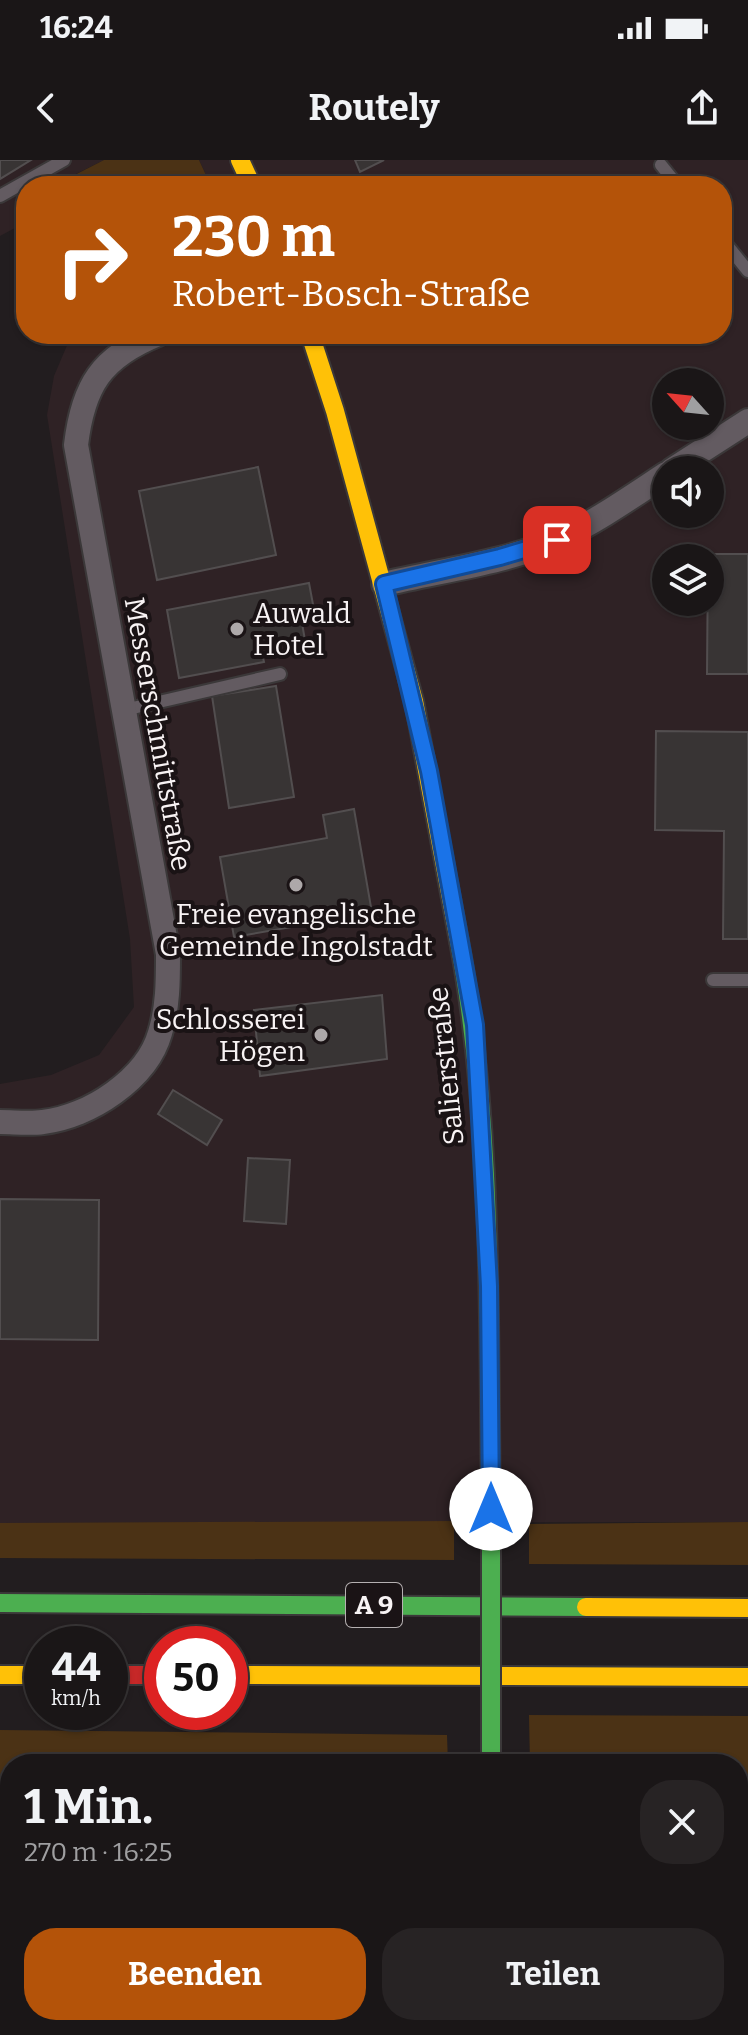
<!DOCTYPE html>
<html lang="de">
<meta charset="utf-8">
<style>
:root{--surface:#1a1617;--page:#272324;--text:#f1f3f6;--muted:#9f9fa1;--line:#383536;--accent:#b45309}
body{margin:0;font-family:Bitter,serif;background:var(--page);color:var(--text);height:100vh;display:flex;flex-direction:column;font-size:30px;white-space:nowrap}
*{box-sizing:border-box;margin:0}
p{font-size:26px;color:var(--muted)}
.icon{flex:none;width:44px;height:44px;fill:none;stroke:currentColor;stroke-width:2;stroke-linecap:round;stroke-linejoin:round}
.map{position:relative;flex:1;overflow:hidden}
.side{position:absolute;left:0px;top:1594px;width:748px;height:282px;display:flex;flex-direction:column;background:var(--surface);border-radius:32px 32px 0 0;box-shadow:0 2px 6px #0004,0 0 0 2px var(--line)}
.side>*{flex:none}
.guide{position:absolute;left:16px;top:16px;width:716px;height:168px;border-radius:32px;box-shadow:0 2px 6px #0004,0 0 0 2px var(--line);background:#b45309;color:#fff;overflow:hidden}
.needle{width:52px;rotate:297deg}
.fabs{position:absolute;left:652px;top:208px;display:grid;gap:16px}
.fabs a{display:grid;place-items:center;width:72px;height:72px;border-radius:50%;background:var(--surface);box-shadow:0 2px 6px #0004,0 0 0 2px var(--line);font-size:40px}
.speed{position:absolute;left:24px;top:1466px;display:flex;gap:16px;font-size:40px;font-weight:700;text-align:center}
.speed>*{display:grid;place-content:center;width:104px;height:104px;border-radius:50%;background:var(--surface);box-shadow:0 2px 6px #0004,0 0 0 2px var(--line);line-height:1}
.speed small{font-size:20px;font-weight:400}
.speed .limit{border:12px solid #d22;background:#fff;color:#111}
.pin{position:absolute;display:grid;place-items:center;width:68px;height:68px;color:#fff;margin:-34px;border-radius:16px;box-shadow:0 4px 12px #0006}
.me{position:absolute;width:88px;margin:-44px;rotate:0deg;stroke-linejoin:round;filter:drop-shadow(0 0 6px #0008)}
.turn{display:flex;align-items:center;gap:28px;height:168px;padding:0 24px;font-size:36px}
.turn .icon{width:104px;height:104px;stroke-width:2.5}
.turn b{display:block;font-size:56px;line-height:68px}
.round{display:grid;place-items:center;flex:none;width:84px;height:84px;border-radius:32px;background:var(--page)}
.head{display:flex;align-items:center;justify-content:space-between;height:136px;padding:0 24px}
h1{font-size:48px;font-weight:700;line-height:60px}
.primary-button{display:flex;gap:16px;margin-top:auto;padding:16px 24px}
.primary-button a{flex:1;height:92px;border-radius:32px;background:var(--accent);color:#fff;font-size:32px;font-weight:700;line-height:92px;text-align:center}
.primary-button a+a{background:var(--page);color:var(--text)}
.status{display:flex;justify-content:space-between;align-items:center;height:56px;padding:0 40px;background:var(--surface);direction:ltr}
.status svg{height:22px;fill:currentColor}
header{display:flex;justify-content:space-between;align-items:center;height:104px;padding:0 24px;background:var(--surface);font-size:36px;font-weight:700}
.map>svg:first-child{display:block}
</style>
<div class="status"><b>16:24</b><svg viewBox="0 0 49 12"><path d="M0 12V9h3v3zM5 12V6h3v6zM10 12V3h3v9zM15 12V0h3v12zM26 1h20v11H26zM47 4h2v5h-2z"/></svg></div>
<header><svg class="icon" aria-label="back" viewBox="0 0 24 24"><path d="M15 5l-7 7 7 7"/></svg>Routely<svg class="icon" aria-label="share" viewBox="0 0 24 24"><path d="M12 15V3M7 8l5-5 5 5M5 13v7h14v-7"/></svg></header>
<div class="map">
<svg width="748" height="1875" viewBox="0 0 748 1875">
<rect width="100%" height="100%" fill="#221d1f"/>
<path fill="#2f2225" fill-rule="evenodd" d="M0,0H104L60,22L61,26H26V62L0,76Z
M199,0H748V1362L0,1363V924L51,915L99,895L134,847L130,779L47,255L54,216L68,183L80,174H722V26H211ZM666,222H710V266H666ZM666,310H710V354H666ZM666,398H710V442H666Z"/>
<path fill="#4b3215" d="M104,0H199L211,26H61L59,23Z
M454,1361V1400L0,1398V1363Z
M748,1362V1405L529,1404V1364Z
M529,1555L748,1556V1656H738V1604H530Z
M0,1570L447,1575L448,1604H10V1649H0Z"/>
<path fill="#383434" stroke="#524e4f" stroke-width="2" d="M0,0H31L0,19Z
M355,0H384L360,12Z
M258,307L276,395L157,420L139,331Z
M708,394H748V514H707Z
M309,423L315,455L301,458L305,480L261,489L264,502L179,518L167,450Z
M276,526L294,637L229,648L212,536Z
M656,571L748,572V779H723L724,671L655,670Z
M354,649L372,753L234,777L220,697L327,678L323,655Z
M382,835L387,899L260,916L254,850Z
M173,930L222,960L207,985L158,954Z
M248,998L290,1000L286,1064L244,1061Z
M0,1039L99,1040L98,1180L0,1179Z"/>
<g fill="none" stroke-linecap="round" stroke-linejoin="round">
<defs>
<path id="lane" d="M661,5L678,26
M0,36L64,0
M722,79L748,111
M124,550L280,514
M713,820H748"/>
<path id="street" d="M672,310L748,261
M384,424C442,410 505,403 559,379C597,361 631,337 666,314
M0,962C14,962 29,964 43,962C89,957 147,919 160,873C168,847 168,821 168,794L76,285C83,226 101,197 158,174"/>
<path id="fast" d="M459,781C494,967 488,1160 491,1349
M0,1443L586,1447"/>
<path id="slow" d="M240,0L252,26
M310,174L335,251L414,541L459,781
M586,1447L748,1448
M0,1515H42
M230,1515L748,1517
M493,1866L494,1875"/>
<path id="jam" d="M110,1515H162"/>
</defs>
<use href="#lane" stroke="#3b3839" stroke-width="16"/>
<use href="#street" stroke="#3b3839" stroke-width="28"/>
<use href="#fast" stroke="#3b3839" stroke-width="22"/>
<use href="#slow" stroke="#3b3839" stroke-width="22"/>
<use href="#jam" stroke="#3b3839" stroke-width="22"/>
<path stroke="#5a5458" stroke-width="5" stroke-dasharray="6 6" stroke-linecap="butt" d="M194,1875L200,1866"/>
<use href="#lane" stroke="#635b61" stroke-width="12"/>
<use href="#street" stroke="#635b61" stroke-width="24"/>
<use href="#fast" stroke="#4caf50" stroke-width="18"/>
<use href="#slow" stroke="#ffc107" stroke-width="18"/>
<use href="#jam" stroke="#c62828" stroke-width="18"/>
<defs>
<path id="fast-bridge" d="M491,1349V1604"/>
</defs>
<use href="#fast-bridge" stroke="#3b3839" stroke-width="22" stroke-linecap="butt"/>
<use href="#fast-bridge" stroke="#4caf50" stroke-width="18"/>
</g>
<g fill="none" stroke-linecap="round" stroke-linejoin="round">
<defs>
<path id="route" d="M491,1349L489,1126L475,865L429,611L384,424L500,397L557,380"/>
</defs>
<use href="#route" stroke="#114b97" stroke-width="20"/>
<use href="#route" stroke="#1a73e8" stroke-width="14"/>
</g>
<g fill="#ada8a9" stroke="#1a1315" stroke-width="3">
<circle cx="237" cy="469" r="8"/>
<circle cx="296" cy="725" r="8"/>
<circle cx="321" cy="875" r="8"/>
</g>
<g text-anchor="middle" dominant-baseline="central" stroke-width="8" stroke-linejoin="round" paint-order="stroke">
<rect fill="#1a1315" stroke="#b5b0b1" stroke-width="2" x="346" y="1423" width="56" height="44" rx="6"/>
<g font-size="26" font-weight="bold" fill="#f8f3f4">
<text x="374" y="1445">A 9</text>
</g>
<g font-size="28" fill="#f8f3f4" stroke="#1a1315" text-anchor="start">
<text x="253" y="453">Auwald<tspan x="253" dy="32">Hotel</tspan></text>
<text x="296" y="754" text-anchor="middle">Freie evangelische<tspan x="296" dy="32">Gemeinde Ingolstadt</tspan></text>
<text x="305" y="859" text-anchor="end">Schlosserei<tspan x="305" dy="32">Högen</tspan></text>
</g>
<g font-size="28" fill="#f8f3f4" stroke="#1a1315">
<text transform="translate(158 574) rotate(80)">Messerschmittstraße</text>
<text transform="translate(446 906) rotate(-96)">Salierstraße</text>
</g>
</g>
</svg>
<div class="fabs">
<a><svg class="needle" viewBox="-14 -14 28 28"><path d="M0-13l5 13h-10z" fill="#e53935"/><path d="M0 13l5-13h-10z" fill="#9f9fa1"/></svg></a>
<a><svg class="icon" aria-label="sound" viewBox="0 0 24 24"><path d="M4 9h4l5-4v14l-5-4H4zM17 9q2 3 0 6"/></svg></a>
<a><svg class="icon" aria-label="layers" viewBox="0 0 24 24"><path d="M12 4l9 5-9 5-9-5zM3 14l9 5 9-5"/></svg></a>
</div>
<div class="speed"><div>44<small>km/h</small></div><div class="limit">50</div></div>
<div class="pin" style="left:557px;top:380px;background:#d93025"><svg class="icon" aria-label="arrive" viewBox="0 0 24 24"><path d="M6 21V4h12l-3 4 3 4H6"/></svg></div>
<svg class="me" style="left:491px;top:1349px" viewBox="-20 -20 40 40"><circle r="19" fill="#fff"/><path d="M0-13L10 11 0 6-10 11z" fill="#1a73e8"/></svg>
<div class="guide">
<div class="turn"><svg class="icon" aria-label="right" viewBox="0 0 24 24"><path d="M7 20v-9h11M14 6l5 5-5 5"/></svg><div><b>230 m</b>Robert-Bosch-Straße</div></div>
</div>
<section class="side">
<div class="head"><div><h1>1 Min.</h1><p>270 m · 16:25</p></div><a class="round"><svg class="icon" aria-label="close" viewBox="0 0 24 24"><path d="M6 6l12 12M18 6L6 18"/></svg></a></div>
<div class="primary-button"><a>Beenden</a><a>Teilen</a></div>
</section>
</div>
